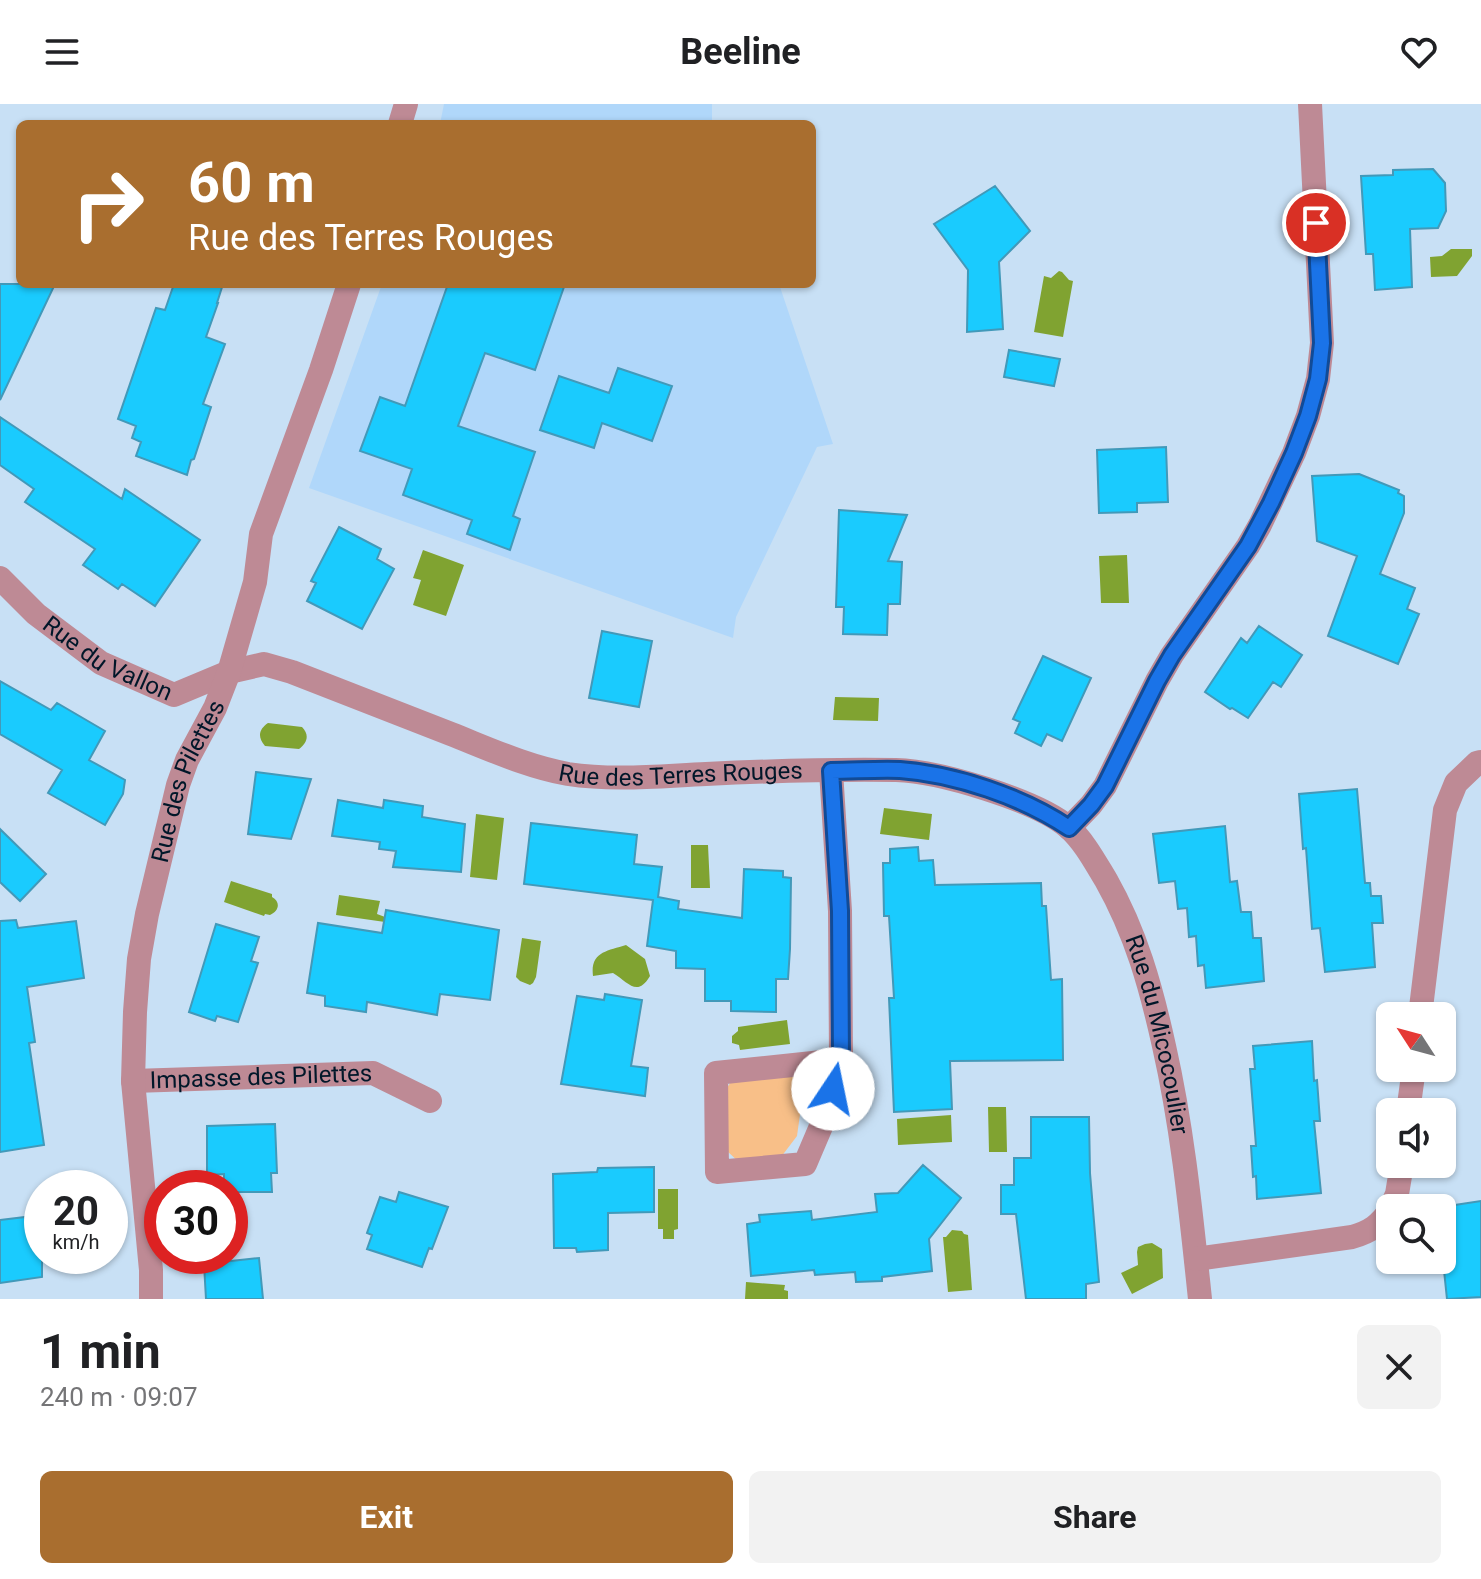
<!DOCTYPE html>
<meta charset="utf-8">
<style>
:root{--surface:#fff;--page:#f2f2f2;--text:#202124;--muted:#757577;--accent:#a96e2f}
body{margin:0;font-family:Roboto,sans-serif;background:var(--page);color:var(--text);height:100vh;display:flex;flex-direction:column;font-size:30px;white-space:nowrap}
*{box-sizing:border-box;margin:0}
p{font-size:26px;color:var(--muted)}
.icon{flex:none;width:44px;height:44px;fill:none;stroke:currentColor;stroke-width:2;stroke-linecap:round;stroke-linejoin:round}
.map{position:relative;height:1195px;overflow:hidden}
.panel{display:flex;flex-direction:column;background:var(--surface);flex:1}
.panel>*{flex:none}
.top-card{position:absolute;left:16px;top:16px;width:800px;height:168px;border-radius:12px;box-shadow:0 2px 6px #0004;background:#a96e2f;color:#fff;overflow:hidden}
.needle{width:52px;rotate:306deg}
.buttons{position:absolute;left:1376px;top:898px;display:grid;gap:16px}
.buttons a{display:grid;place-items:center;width:80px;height:80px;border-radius:12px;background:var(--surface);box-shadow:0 2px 6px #0004;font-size:40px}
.speed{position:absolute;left:24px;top:1066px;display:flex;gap:16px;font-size:40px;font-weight:700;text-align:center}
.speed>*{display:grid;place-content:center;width:104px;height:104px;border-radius:50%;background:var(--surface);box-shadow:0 2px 6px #0004;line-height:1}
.speed small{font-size:20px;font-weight:400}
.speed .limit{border:12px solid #d22;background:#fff;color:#111}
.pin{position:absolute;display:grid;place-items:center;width:68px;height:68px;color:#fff;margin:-34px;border:4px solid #fff;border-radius:50%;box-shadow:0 2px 8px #0007}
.me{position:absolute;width:88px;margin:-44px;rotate:11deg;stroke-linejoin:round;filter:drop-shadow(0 0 6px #0008)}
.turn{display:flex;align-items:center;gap:28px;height:168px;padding:0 40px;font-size:36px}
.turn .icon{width:104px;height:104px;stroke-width:2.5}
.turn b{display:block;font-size:56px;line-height:68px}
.round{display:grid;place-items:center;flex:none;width:84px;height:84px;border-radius:12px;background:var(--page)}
.head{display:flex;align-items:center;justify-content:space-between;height:136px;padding:0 40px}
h1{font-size:48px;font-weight:700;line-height:60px}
.primary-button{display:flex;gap:16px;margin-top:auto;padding:16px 40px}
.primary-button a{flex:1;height:92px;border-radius:12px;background:var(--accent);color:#fff;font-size:32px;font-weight:700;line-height:92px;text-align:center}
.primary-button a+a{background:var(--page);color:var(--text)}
header{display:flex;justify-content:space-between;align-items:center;height:104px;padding:0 40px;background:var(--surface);font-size:36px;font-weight:700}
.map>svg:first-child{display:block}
</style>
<header><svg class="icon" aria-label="menu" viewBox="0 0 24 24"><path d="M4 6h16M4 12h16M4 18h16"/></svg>Beeline<svg class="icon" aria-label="heart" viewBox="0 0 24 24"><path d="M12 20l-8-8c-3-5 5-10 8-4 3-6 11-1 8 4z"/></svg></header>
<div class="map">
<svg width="1481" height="1195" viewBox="0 0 1481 1195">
<rect width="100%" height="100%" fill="#c8e0f5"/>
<path fill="#b0d7fa" d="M444,0H712V20H440Z
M382,180H779L833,340L817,343L736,513L733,534L309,384Z"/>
<path fill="#f8bf88" d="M809,970L811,982L801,1003L797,1032L778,1057L740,1059L727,1047L726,985L731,978Z"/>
<path fill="#80a331" d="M1451,145H1472V152L1457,172L1431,173L1430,153L1442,152Z
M1059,167L1062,168L1069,176L1073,177L1063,233L1034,228L1044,172L1051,174Z
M423,446L464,461L446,512L413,501L421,476L413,474Z
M1127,451L1129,499H1101L1099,452Z
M835,593L879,594L878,617L833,616Z
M268,619L302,623C310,631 307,639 299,645L265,642C257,633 259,625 268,619Z
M884,704L932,710L929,736L880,730Z
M476,710L504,714L497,776L470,773Z
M691,741H708L710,784H691Z
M231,777L272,790V793C281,798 279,807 270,811L265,810L264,812L224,798Z
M339,791L380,797L377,810L385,813V818L336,811Z
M522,834L541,837L536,873L533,879L530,881L520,877L516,873Z
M626,841L645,855L650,872C637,894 628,878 613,869L593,872C590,848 607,847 626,841Z
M787,916L790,940L740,946L739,941L732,939V932L738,927V923Z
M988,1003H1006L1007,1048H989Z
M951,1011L952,1038L898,1041L897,1015Z
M658,1085H678V1125L674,1126V1135H663V1125H658Z
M952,1126L962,1127L964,1130L968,1131L972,1186L948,1188L943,1133H946Z
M1152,1139L1162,1145L1163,1174L1132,1190L1121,1169L1138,1161L1137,1148L1138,1143L1145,1140Z
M746,1178L785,1181L784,1186L788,1187V1195H745Z"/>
<path fill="#1acbfe" stroke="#4299b9" stroke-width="2" d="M1433,65L1445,79L1446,107L1438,124L1410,125L1412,183L1375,186L1373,150H1366L1361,72L1393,71V66Z
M995,82L1030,127L999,158L1003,225L967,228L968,166L934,120Z
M0,180H55L0,296Z
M174,180H223L217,199H218L206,233L225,240L203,300L211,303L194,355L191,356L187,371L136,352L141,338L132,334L136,322L118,315L156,204L165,206Z
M448,180H565L535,266L485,249L458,322L535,348L513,412L520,415L510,446L467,430L472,416L403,391L412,365L360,347L380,293L405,302Z
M1009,246L1060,255L1054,282L1004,273Z
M618,264L672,282L652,337L602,319L594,344L540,326L559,272L609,289Z
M0,313L122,395L125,385L200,436L155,502L122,480L118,485L83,461L95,445L25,398L34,385L0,361Z
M1166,343L1168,398L1137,399V408L1099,409L1097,346Z
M1359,370L1399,386L1398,389L1404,392V409L1380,470L1415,484L1407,505L1419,510L1398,560L1328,532L1357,452L1317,437L1312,372Z
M839,406L907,411L888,457L902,458L900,500H888L887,531L843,530L844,503H836Z
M339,423L381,445L377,455L394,465L362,525L307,497L316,479L311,477Z
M1259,522L1302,551L1281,583L1273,578L1248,614L1232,604L1230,605L1205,588L1241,534L1247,539Z
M602,527L652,537L639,603L589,594Z
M1043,552L1091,574L1062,637L1047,630L1041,642L1015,629L1020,618L1013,615Z
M0,577L51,606L57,599L105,627L89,656L125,676L123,690L105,721L48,689L62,666L0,630Z
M256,668L311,675L291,735L248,730Z
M1357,685L1365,779H1370L1371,792H1381L1383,819H1372L1375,863L1325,868L1320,824L1312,825L1306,744L1303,745L1299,690Z
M338,696L383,704L384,696L423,702L422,713L465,720L461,768L393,763L396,747L379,745L380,738L332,732Z
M531,719L637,731L634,760L662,763L658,793L679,797L678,805L742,814L744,765L783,767V773L791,774L790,845L788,875H776V908L731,907V897H705V865L676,864V847L647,842L653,796L524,780Z
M1225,722L1230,778L1237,777L1241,808H1251L1253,834H1261L1264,877L1206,884L1204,861L1198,862L1196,832L1189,833L1187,804L1178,805L1175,777L1159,779L1153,730Z
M0,725L46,770L20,797L0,778Z
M918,743L919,757L933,756L935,781L1041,779L1042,802H1046L1051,876L1062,875L1063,956L950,957L952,1005L894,1008L889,894H894L889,812H884L883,759H890V745Z
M386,806L499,826L490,896L440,890L437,911L367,898L366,908L325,902V892L307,889L318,819L382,829Z
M16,816L18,824L76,817L84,874L27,883L35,938L29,939L44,1041L0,1048V817Z
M216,820L259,833L251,857L258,859L238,918L217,912L215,917L189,908Z
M605,890L642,896L631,962L648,964L645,992L561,980L577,892L604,896Z
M1312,937L1314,977L1317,976L1320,1017H1314L1321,1089L1257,1095L1256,1072L1253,1073L1251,1042H1256L1250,965H1255L1253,942Z
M1031,1013H1089L1090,1069L1099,1178L1086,1180V1195H1026L1016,1110H1001V1081H1014V1054H1031Z
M275,1020L277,1069H271L272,1088H230V1084H224V1070L207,1071V1022Z
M923,1061L961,1094L929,1135L932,1167L882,1173V1177L856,1178L855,1168L815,1171L814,1166L751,1172L747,1120L760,1118L759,1111L811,1107L812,1116L877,1108L875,1090L898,1089Z
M654,1063V1108L608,1109V1146L577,1148L576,1144H554L553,1070L597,1068L598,1064Z
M399,1088L448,1103L432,1145L429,1144L422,1163L367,1145L372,1131L367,1129L380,1093L396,1098Z
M1481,1097V1193L1447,1195L1443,1157L1440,1156H1442V1104H1435Z
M42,1111V1173L0,1179V1116Z
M259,1154L263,1195H206L204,1160Z"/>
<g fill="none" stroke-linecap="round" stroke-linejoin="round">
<g stroke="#be8a95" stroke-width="24">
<path d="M400,20L406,0"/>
<path id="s1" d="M0,474L36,510L101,559L174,591L229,568L264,560L292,568C345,589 398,609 451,630C489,645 528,663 568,670C614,677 660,672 706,670C769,667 832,665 896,666C938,667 1036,696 1068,723C1084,737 1095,758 1106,776C1136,829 1151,883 1164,942C1183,1026 1191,1110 1200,1195"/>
<path d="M831,667L840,807L841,956L825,1013L805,1060L717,1068L716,969L841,956"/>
<path d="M1069,724L1091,701L1105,682L1157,577L1172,551L1248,442L1260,421L1294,349L1308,312L1318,275L1322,239L1310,0"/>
<path d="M1420,912L1445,706L1456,679L1477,659L1481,658"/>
<path id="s2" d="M133,977L373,969L430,997"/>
<path d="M1408,1008L1414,964"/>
<path d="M1391,1104L1397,1090L1402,1060"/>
<path d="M1196,1155L1352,1133C1370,1128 1380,1121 1390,1106"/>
<path id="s3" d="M151,1195V1166L133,977L135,908L139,855L147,810L178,681L187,656L215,604L229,568L255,478L261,430L321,266L349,180"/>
</g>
</g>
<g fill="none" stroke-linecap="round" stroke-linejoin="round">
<defs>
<path id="route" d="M833,985L841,956L840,807L831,667C854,667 877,665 900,666C955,670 1023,693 1069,724L1091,701L1105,682L1157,577L1172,551L1248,442L1271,399L1294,349L1308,312L1318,275L1322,239L1316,119"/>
</defs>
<use href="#route" stroke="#114b97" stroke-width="20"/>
<use href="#route" stroke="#1a73e8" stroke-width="14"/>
</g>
<g text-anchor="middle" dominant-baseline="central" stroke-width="8" stroke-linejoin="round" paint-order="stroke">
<g font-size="24" fill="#011729" stroke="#c8e0f5">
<text stroke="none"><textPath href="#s1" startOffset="136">Rue du Vallon</textPath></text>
<text stroke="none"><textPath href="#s1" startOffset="744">Rue des Terres Rouges</textPath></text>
<text stroke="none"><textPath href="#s3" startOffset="526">Rue des Pilettes</textPath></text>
<text stroke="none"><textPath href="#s1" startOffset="1372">Rue du Micocoulier</textPath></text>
<text stroke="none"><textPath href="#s2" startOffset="128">Impasse des Pilettes</textPath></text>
</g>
</g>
</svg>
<div class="buttons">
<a><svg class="needle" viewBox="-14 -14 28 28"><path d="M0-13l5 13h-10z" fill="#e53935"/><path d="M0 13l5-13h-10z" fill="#757577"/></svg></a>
<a><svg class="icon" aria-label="sound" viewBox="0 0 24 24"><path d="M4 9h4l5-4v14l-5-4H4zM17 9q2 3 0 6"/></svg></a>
<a><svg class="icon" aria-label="search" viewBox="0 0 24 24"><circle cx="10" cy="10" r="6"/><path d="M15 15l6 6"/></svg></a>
</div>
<div class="speed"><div>20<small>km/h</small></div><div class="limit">30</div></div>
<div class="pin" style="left:1316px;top:119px;background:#d93025"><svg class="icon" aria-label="arrive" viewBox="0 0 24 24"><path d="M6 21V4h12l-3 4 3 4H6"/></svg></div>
<svg class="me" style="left:833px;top:985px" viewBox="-20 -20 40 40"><circle r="19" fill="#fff"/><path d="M0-13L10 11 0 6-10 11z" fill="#1a73e8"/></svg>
<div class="top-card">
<div class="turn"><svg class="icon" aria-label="right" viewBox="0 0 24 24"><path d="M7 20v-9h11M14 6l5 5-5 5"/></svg><div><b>60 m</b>Rue des Terres Rouges</div></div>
</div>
</div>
<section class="panel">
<div class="head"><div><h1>1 min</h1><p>240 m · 09:07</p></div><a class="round"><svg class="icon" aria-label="close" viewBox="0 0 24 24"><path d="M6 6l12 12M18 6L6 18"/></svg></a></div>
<div class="primary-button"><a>Exit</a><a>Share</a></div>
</section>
